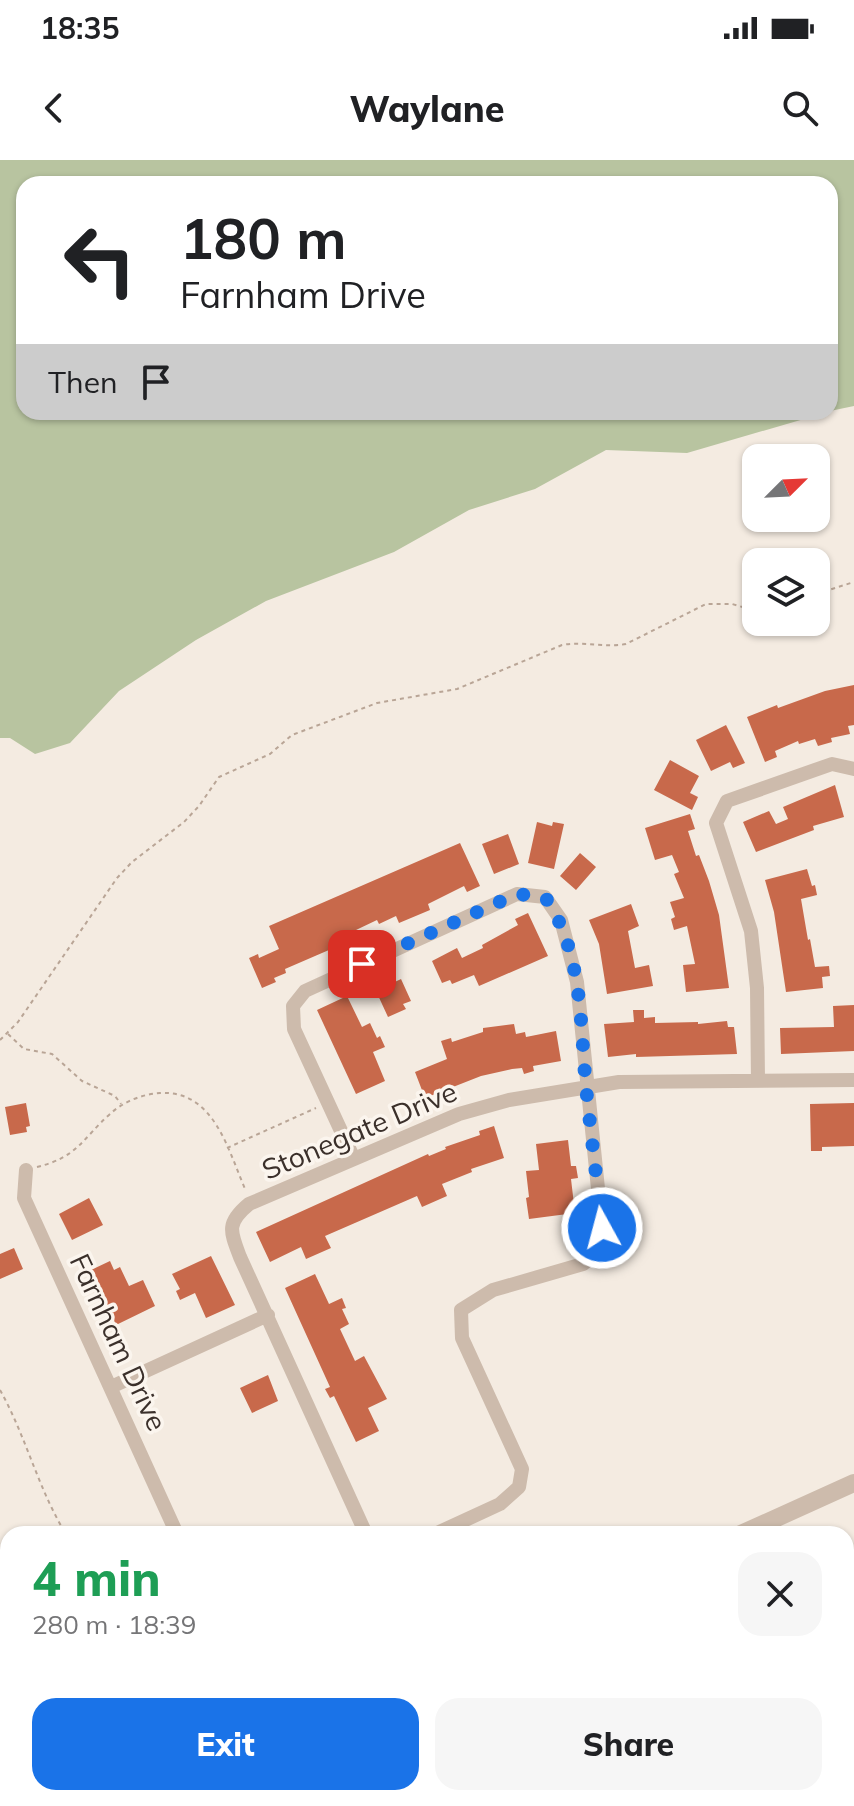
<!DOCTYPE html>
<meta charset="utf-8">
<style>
:root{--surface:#fff;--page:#f6f6f6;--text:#202124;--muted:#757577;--accent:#1a73e8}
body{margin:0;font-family:Mulish,sans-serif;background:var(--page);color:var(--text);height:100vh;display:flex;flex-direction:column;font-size:30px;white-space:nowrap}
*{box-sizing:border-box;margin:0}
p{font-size:26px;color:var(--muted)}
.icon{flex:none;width:44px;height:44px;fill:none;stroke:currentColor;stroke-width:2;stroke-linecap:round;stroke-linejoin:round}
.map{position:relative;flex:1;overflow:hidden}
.side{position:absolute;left:0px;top:1366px;width:854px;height:280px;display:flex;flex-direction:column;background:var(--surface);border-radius:24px 24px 0 0;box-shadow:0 2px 6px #0004}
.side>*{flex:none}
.top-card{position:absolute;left:16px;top:16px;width:822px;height:244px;border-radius:24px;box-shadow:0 2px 6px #0004;background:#fff;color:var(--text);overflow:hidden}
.needle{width:52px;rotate:66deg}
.tools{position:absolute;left:742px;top:284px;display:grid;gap:16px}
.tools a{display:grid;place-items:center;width:88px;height:88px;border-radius:16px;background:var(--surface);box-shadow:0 2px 6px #0004;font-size:40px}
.pin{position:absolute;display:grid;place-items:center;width:68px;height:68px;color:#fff;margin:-34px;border-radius:16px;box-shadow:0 4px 12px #0006}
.me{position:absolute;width:88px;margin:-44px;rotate:353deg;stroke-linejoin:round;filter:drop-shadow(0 0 6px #0008)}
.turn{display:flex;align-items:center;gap:28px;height:168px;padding:0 32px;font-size:36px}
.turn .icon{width:104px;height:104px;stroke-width:2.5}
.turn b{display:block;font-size:56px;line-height:68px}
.then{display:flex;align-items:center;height:76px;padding:0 32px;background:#0003;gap:16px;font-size:30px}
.round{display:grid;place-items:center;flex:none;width:84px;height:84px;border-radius:24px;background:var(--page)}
.headline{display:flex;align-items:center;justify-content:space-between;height:136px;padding:0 32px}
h1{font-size:48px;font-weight:800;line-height:60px;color:#1e9e55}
.cta{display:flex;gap:16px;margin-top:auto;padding:16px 32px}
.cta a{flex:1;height:92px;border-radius:24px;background:var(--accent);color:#fff;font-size:32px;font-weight:800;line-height:92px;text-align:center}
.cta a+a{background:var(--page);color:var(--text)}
.status{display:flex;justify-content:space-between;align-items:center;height:56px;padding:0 40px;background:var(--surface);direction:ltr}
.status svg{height:22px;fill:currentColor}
header{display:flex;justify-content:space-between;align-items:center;height:104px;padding:0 32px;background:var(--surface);font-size:36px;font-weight:800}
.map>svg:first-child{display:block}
</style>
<div class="status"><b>18:35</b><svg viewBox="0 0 49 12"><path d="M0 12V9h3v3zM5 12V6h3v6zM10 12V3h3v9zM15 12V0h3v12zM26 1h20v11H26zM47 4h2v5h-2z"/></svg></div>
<header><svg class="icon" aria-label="back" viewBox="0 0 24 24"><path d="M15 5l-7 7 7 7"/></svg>Waylane<svg class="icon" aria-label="search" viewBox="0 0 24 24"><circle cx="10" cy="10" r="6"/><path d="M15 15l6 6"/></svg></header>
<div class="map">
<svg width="854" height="1646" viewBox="0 0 854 1646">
<rect width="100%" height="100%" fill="#f4ebe1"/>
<path fill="#b8c4a0" d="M0,0H854V246L830,251V24H24V252H828L687,293L606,290L535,329L469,350L394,392L266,441L196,480L119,531L70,583L35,594L10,578H0Z"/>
<path fill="#c8694b" d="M854,525V565L848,566L850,574L831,578L832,582L818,586L815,579L799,584L798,581L775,591L777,597L765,602L747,557L777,545L778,548L825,531Z
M726,565L745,603L733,608L730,602L711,611L696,580Z
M670,600L699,616L690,633L698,637L692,650L654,630Z
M835,625L844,657L813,666L814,670L756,692L743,662L769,651L776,664L788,659L783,647Z
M690,654L695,669L688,671L696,696L699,695L709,721L719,755L729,828L686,832L683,805L695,804L687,766L674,770L671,759L675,757L670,742L684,738L674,714L679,712L672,695L655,700L645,668Z
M537,662L552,666L553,662L564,664L554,709L528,703Z
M508,674L519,704L494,714L482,684Z
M460,683L480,726L467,732L464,726L428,744L430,750L399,763L396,756L379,764L377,760L356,770L359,777L285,809L286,813L274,818L276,822L262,828L249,798L258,794L259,798L279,789L269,766Z
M580,693L596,707L576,730L560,716Z
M807,709L812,726L815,725L817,735L801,739L808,780L810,779L815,807L829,806L830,816L822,817L823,828L786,832L774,752L765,720Z
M631,744L639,766L628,771L635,808L649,805L653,826L607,834L599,784L589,760Z
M528,753L548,796L479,826L474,815L452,824L450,820L442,823L432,801L457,788L462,798L483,788L482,785L518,765L515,759Z
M401,819L411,841L403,844L406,849L388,857L376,831Z
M347,836L362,867L370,863L377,878L380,876L385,887L373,892L385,921L356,934L317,850Z
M854,845V891L781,894L780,868L834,867L833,846Z
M633,850H644V858L655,857V863L698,862V864L727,861L728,867H734L737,894L636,897V894L608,897L604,864L634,862Z
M514,864L516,874L525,872L526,877L556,871L561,901L533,906L534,911L524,914L522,908L512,909L481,916L425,938L415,912L447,899L441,881L451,878L452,882L483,872V868Z
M26,943L30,966L26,967L27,972L10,975L5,947Z
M854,943V986L822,987V991H811L810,944Z
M494,966L504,998L471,1009L472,1012L442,1024L447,1036L422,1047L417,1036L325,1076L331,1088L306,1099L301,1087L270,1102L256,1072L428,994L429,996L446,989L445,987L480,975L479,971Z
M568,980L571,1006H576L578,1018L571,1019L575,1053L529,1059L526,1038L529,1037L526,1011L539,1010L536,984Z
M89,1038L103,1065L72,1080L59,1054Z
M14,1088L23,1109L0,1119V1094Z
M211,1096L235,1145L206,1158L195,1133L180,1140L176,1131L180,1129L172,1114Z
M110,1101L114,1110L120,1107L129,1126L143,1120L155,1146L116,1165L111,1153L105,1156L88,1120L95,1117L91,1110Z
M315,1114L329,1144L342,1138L346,1148L342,1149L349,1164L340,1169L355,1201L364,1196L387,1239L368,1248L379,1271L356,1282L334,1236L330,1238L325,1229L330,1227L285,1128Z
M268,1215L278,1241L252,1253L240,1228Z"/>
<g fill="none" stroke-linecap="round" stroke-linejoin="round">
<path stroke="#b9a596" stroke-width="2" stroke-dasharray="4 4" stroke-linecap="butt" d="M816,434L854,422
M8,874L24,889L52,894L82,921L115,936L121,944
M0,880L18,862L117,718L132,702L184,662L199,646L219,617L270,594L292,575L377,543L457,529L562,485C584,481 605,488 626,484L706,444H732L756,451
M227,988L316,948
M37,1007C78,997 82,979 110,954C123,942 142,934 160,933C215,930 228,991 246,1031
M0,1230C26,1276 38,1329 66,1374
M0,1615L8,1618
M62,1638L83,1646
M150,1638L151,1646
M153,1646L154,1638"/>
<path stroke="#cdbbac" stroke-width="14" d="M758,920L757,828L751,771L716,663L727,641L832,604L854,609
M354,999L294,869L293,846L305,831L517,734L545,737L561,760L577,822L602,1068L601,1089L583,1104L493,1130L461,1150L462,1178L522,1309L519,1327L500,1344L435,1374
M26,1010L24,1038L177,1374
M111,1227L268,1155
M366,1374L240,1097C230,1071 226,1063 249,1044L459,954L509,940L619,922L854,920"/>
<path stroke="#cdbbac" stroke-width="18" d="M741,1374L854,1323"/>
</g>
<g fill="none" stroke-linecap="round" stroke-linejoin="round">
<path stroke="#1a73e8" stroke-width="14" stroke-dasharray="0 25.2" d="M362,804L517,734L545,737C583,792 580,863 586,927C591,974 597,1021 602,1068"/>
</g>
<g text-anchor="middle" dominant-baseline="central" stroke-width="7" stroke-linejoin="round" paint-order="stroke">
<g font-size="28" fill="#3b302b" stroke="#fbf5ee">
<text transform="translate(359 970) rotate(-23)">Stonegate Drive</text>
<text transform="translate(119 1182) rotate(65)">Farnham Drive</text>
</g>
</g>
</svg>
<div class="tools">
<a><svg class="needle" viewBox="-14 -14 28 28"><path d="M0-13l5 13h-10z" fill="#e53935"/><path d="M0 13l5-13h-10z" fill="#757577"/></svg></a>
<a><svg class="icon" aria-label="layers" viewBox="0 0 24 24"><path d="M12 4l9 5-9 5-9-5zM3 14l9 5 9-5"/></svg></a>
</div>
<div class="pin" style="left:362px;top:804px;background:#d93025"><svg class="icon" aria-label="arrive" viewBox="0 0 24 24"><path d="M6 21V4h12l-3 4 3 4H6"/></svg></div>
<svg class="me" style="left:602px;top:1068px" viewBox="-20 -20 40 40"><circle r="17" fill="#1a73e8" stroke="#fff" stroke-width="3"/><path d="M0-11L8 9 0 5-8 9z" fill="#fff"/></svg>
<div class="top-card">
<div class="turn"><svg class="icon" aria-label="left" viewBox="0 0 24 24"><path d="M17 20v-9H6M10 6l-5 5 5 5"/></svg><div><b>180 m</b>Farnham Drive</div></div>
<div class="then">Then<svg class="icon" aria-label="arrive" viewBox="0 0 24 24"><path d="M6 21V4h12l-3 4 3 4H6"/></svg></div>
</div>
<section class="side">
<div class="headline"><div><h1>4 min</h1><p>280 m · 18:39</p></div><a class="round"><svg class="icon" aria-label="close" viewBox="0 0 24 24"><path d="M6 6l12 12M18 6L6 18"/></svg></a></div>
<div class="cta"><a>Exit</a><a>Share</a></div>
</section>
</div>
